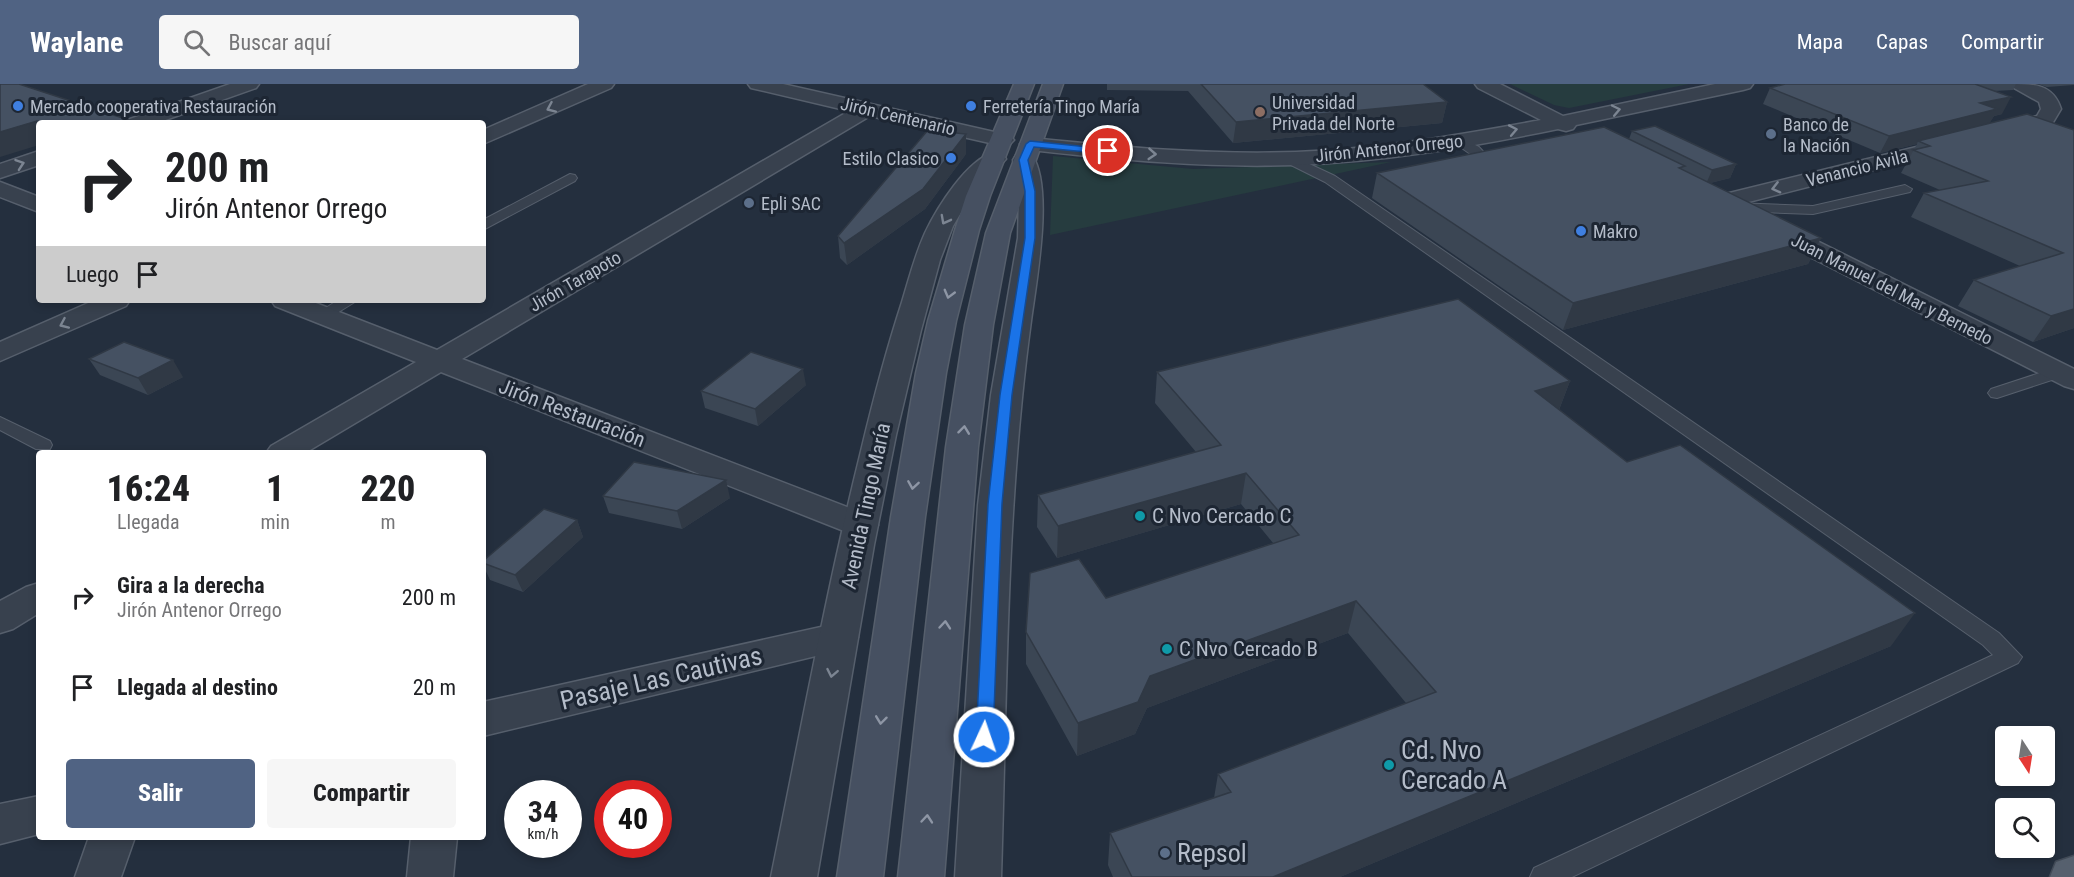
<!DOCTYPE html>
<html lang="es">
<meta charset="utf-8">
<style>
:root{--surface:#fff;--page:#f6f6f6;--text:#202124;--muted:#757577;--accent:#506383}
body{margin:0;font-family:"Roboto Condensed",sans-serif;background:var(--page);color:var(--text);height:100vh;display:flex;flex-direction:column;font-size:22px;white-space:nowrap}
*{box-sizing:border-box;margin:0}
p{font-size:20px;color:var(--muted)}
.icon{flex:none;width:33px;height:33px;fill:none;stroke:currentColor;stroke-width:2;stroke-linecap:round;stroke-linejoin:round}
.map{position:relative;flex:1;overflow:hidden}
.panel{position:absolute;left:36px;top:366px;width:450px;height:390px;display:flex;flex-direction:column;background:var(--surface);border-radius:6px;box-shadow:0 3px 9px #0003}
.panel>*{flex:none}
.hud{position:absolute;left:36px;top:36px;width:450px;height:183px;border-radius:6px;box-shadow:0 3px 9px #0003;background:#fff;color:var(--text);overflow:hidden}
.needle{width:39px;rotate:168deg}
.tools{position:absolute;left:1995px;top:642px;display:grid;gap:12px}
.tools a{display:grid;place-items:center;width:60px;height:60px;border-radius:6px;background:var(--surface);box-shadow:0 3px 9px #0003;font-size:30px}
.speed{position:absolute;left:504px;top:696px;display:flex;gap:12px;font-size:30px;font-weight:700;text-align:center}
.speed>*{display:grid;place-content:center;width:78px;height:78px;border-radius:50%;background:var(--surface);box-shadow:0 3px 9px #0003;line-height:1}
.speed small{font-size:15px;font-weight:400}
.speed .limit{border:9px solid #d22;background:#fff;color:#111}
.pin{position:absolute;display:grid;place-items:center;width:51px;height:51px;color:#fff;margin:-26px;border:3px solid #fff;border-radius:50%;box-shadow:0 2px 6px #0007}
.me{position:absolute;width:66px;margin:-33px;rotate:3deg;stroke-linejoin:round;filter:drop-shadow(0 0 4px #0008)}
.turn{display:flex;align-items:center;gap:21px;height:126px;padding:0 30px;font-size:27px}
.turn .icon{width:78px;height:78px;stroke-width:2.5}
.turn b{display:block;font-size:42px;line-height:51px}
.then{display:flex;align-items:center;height:57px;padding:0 30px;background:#0003;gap:12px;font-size:22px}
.eta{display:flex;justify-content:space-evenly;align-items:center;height:102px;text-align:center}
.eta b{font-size:36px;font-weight:800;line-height:42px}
.primary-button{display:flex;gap:12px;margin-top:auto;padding:12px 30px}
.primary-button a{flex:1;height:69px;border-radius:6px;background:var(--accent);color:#fff;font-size:24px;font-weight:800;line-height:69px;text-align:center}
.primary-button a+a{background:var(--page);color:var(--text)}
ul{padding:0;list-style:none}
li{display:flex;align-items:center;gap:18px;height:90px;padding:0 30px}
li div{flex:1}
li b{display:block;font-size:22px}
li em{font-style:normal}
header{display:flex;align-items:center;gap:36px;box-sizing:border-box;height:84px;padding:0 30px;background:var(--accent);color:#fff}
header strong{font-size:28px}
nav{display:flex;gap:33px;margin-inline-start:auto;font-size:21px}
.search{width:420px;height:54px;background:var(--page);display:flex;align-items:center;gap:15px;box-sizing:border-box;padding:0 21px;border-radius:6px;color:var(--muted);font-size:22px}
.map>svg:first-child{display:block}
</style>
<header>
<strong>Waylane</strong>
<div class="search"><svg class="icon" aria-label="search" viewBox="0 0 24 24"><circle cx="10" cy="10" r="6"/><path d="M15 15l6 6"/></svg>Buscar aquí</div>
<nav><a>Mapa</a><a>Capas</a><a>Compartir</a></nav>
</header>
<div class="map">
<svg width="2074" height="793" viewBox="0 0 2074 793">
<rect width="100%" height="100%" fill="#242f3e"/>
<path fill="#263c3f" d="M1510,0H1689L1569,24L1554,21Z
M1053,72L1193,85L1391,78L1050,151Z"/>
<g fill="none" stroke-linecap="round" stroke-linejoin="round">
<defs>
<path id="service" d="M1460,53L1479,63L1491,76L1490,79L1463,82L1462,79L1463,76L1476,74L1456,60L1454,57Z
M1286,69L1335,92L1999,549L2022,573L2018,579L1572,793H1530L1534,784L1993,571L1983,561L1325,98L1281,76L1280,73L1281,70Z
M570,90L575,91L577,94L575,97L483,146V136Z
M1905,101L1912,105L1910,108L1813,130L1734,127L1727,123L1734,119L1813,122Z
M338,216H358L329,234H317L315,231Z
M2058,283L2064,284L2067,288L2064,292L1997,314L1991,313L1988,309L1991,305Z
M0,333L50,357L52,361L50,365H36L0,346Z"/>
<path id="minor" d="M230,0H259L256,4L157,39H127L130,35Z
M588,0H614L611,4L483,60V46Z
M748,0H783L1003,50L1010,52L1014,56L1010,60L1003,62L870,32L462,275L873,433L878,441L873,449L861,453L849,449L441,288L305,369H266L271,362L416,278L275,222L271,216H308L437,266L849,27L751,4Z
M1475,0H1500L1563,32L1715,0H1753L1750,4L1743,6L1576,41L1573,45L1566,47L1558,45C1471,63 1384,78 1295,81C1207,84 1119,76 1031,66L1024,64L1020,60L1024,56L1031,54C1119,63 1207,71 1296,68C1378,65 1460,51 1541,36L1478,4Z
M2011,0C2034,0 2053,0 2061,25L2052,40L2003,53L1996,51L1993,47L1996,43L2037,32L2041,25L2039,18L2014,4Z
M1953,54L1960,56L1964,60L1960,64L1721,125L1713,123L1709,118L1713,113Z
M39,67V81L0,94V80Z
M0,98L39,113V128L0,113Z
M1776,139L1785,141L2074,285V305L2064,302L1767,151L1764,146L1767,141Z
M95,216H130L126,222L0,277V258Z
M39,499V529L13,545L0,549V517L26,503Z
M839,539L853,543L858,553L853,563L483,652V618Z
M39,712V750L0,760V720Z
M89,753H135L121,793H75Z
M411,753H457L453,793H407Z"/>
<path id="tertiary" d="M995,68L1003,70L1006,75L972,110L953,142L940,176L921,246L896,351L874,461L817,793H771C800,651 826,508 861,367C873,317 886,267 902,218C909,195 915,171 925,149C937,124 967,75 995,68Z
M1024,69L1032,71C1054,103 1036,199 1031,237C1006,421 1007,607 1001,793H955L978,421L991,311L1018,154L1019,107L1013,76L1016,71Z"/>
<path id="secondary" d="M1014,0H1034L990,112L979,146L956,237L946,289L925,433L883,793H837L891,433L916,289L928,237L955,146L966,112Z
M1043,0H1063L1010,149L993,241L978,363L944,793H898L946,363L965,241L986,149Z"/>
<path id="primary" d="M2074,772V793H2050L2056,778Z"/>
</defs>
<use href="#service" stroke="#565f6c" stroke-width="2"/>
<use href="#minor" stroke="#565f6c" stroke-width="3"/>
<use href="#tertiary" stroke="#565f6c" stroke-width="3"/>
<use href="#secondary" stroke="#565f6c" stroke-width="3"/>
<use href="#primary" stroke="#414a57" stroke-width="3"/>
<use href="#service" fill="#38414e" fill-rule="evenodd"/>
<use href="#minor" fill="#38414e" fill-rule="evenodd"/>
<use href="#tertiary" fill="#38414e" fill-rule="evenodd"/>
<use href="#secondary" fill="#465061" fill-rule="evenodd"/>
<use href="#primary" fill="#56606e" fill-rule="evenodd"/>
</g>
<path fill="#3b4654" d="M1107,0H1423L1447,18L1442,39L1233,59L1188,7L1107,6Z
M1785,0H2016L2013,6L1994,7L2002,30L1994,32L1989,39L2074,46V244L2033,258L1958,222L1974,196L2020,182L1911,133L1924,109L1940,106L1901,89L1917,60L1880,69L1763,20L1770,4Z
M2038,0H2074V1L2047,3Z
M1632,47L1736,80L1730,94L1710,99L1821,154L1808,180L1563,246L1372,114L1377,89L1629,55Z
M966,70L925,125L847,181L840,174L838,152Z
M89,275L183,293L148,311L100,291Z
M1157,288L1570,297L1559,326L1627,378L1891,562L1340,793H1113L1108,781L1110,749L1214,714L1218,690L1406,619L1348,549L1147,624L1135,650L1077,672L1026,580V548L1106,514L1273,459L1241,420L1057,474L1037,443L1038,411L1196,368L1155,319Z
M806,301L758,342L705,324L701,307Z
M603,412L730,414L682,445L609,429Z
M577,436L583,453L523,508L490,496L483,481V477Z"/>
<path fill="#303945" d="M2011,13L2002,30L1994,32L1988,42L1918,57L1917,60L1880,69L1889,52L1980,19Z
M1447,18L1442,39L1233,59L1236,38Z
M37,37L39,39V61L0,73V48Z
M966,50V70L925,125L847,181L844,159Z
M1736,80L1730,94L1706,100L1712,86Z
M1821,154L1808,180L1563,246L1573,219Z
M2074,225V244L2033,258L2051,232Z
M173,276L183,293L148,311L138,294Z
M803,285L806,301L758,342L755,325Z
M1570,297L1558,328L1535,307Z
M1246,389L1241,420L1057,474L1058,442Z
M726,396L730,414L682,445L677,427Z
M577,436L583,453L523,508L515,491Z
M1356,517L1348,549L1147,624L1135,650L1077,672L1078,639L1150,592Z
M1915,529L1891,562L1340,793H1273Z"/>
<path fill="#455162" stroke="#303945" stroke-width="1.5" d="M0,0H19L138,39H46L37,37L0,48Z
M1201,0H1423L1447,18L1236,38Z
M1785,0H1975L2011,13L1980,19L1997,25L1889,52L1770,4Z
M2027,30L2074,46V225L2051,232L1974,196L2063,169L1924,109L1988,97L1913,66L1930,62L1918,57Z
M1655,42L1736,80L1712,86L1632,47Z
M1604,43L1685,82L1679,84L1821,154L1573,219L1377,89Z
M928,46L966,50L923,105L844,159L838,152Z
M1458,215L1570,297L1535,307L1627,378L1680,361L1915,529L1273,793H1132L1110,749L1231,708L1218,690L1436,608L1356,517L1150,592L1138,618L1078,639L1026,548L1030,489L1079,475L1106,514L1299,451L1246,389L1058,442L1038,411L1221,361L1157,288Z
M124,258L173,276L138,294L89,275Z
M751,268L803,285L755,325L701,307Z
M634,378L726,396L677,427L603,412Z
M544,425L577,436L515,491L483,479V477Z"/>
<defs><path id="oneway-chevron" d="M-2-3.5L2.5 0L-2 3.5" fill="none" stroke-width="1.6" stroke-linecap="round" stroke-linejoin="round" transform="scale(1.5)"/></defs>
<g stroke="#7c8592">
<use href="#oneway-chevron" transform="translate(551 24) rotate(156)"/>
<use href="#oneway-chevron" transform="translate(1616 26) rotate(-12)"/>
<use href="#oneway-chevron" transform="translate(1513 46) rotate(-11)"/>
<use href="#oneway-chevron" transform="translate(1152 70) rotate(4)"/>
<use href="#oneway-chevron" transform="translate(20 80) rotate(-19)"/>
<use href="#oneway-chevron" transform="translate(1776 104) rotate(166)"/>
<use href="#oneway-chevron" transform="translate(945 136) rotate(118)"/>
<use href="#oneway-chevron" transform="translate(64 240) rotate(156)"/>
<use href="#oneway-chevron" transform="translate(832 589) rotate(101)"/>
</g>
<g stroke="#8e96a5">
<use href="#oneway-chevron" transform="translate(949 210) rotate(105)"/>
<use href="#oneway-chevron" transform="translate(964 346) rotate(-83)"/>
<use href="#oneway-chevron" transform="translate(913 401) rotate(99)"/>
<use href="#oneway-chevron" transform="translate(945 541) rotate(-85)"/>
<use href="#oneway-chevron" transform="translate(881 636) rotate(97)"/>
<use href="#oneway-chevron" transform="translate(927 735) rotate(-85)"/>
</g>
<path fill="#1a73e8" stroke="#114b97" stroke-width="1.5" d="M1030,57L1108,65L1112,67L1108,70L1034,63L1028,76L1035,107V154L1012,311L1002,420L993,653L991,658L984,660L978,658L976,653L988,420L1000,311L1025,154V107L1019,76L1026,60Z"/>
<g fill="#3f7fe0" stroke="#1d2633" stroke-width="2">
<circle cx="18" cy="22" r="6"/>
<circle cx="971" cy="22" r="6"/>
<circle cx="951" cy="74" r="6"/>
<circle cx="1581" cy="147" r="6"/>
</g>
<circle fill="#8d6e63" stroke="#1d2633" stroke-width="2" cx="1260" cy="28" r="6"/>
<g fill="#5c6f8a" stroke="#1d2633" stroke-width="2">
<circle cx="1771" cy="50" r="6"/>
<circle cx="749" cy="119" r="6"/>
<circle cx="1165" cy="769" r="6"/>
</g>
<g fill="#0f9aa8" stroke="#1d2633" stroke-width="2">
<circle cx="1140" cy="432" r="6"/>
<circle cx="1167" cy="565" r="6"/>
<circle cx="1389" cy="681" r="6"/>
</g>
<g text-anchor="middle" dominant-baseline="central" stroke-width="6" stroke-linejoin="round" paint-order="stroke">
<g font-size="18" fill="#b4bcc9" stroke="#1d2633" text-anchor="start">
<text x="1272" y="18">Universidad<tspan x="1272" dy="21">Privada del Norte</tspan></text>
<text x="30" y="22">Mercado cooperativa Restauración</text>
<text x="983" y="22">Ferretería Tingo María</text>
<text x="1783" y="40">Banco de<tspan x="1783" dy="21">la Nación</tspan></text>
<text x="939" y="74" text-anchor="end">Estilo Clasico</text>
<text x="761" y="119">Epli SAC</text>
<text x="1593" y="147">Makro</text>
</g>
<g font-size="18" fill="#b4bcc9" stroke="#1d2633">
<text transform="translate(898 32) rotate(13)">Jirón Centenario</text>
<text transform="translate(1389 64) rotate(-6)">Jirón Antenor Orrego</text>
<text transform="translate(1857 84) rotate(-14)">Venancio Avila</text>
<text transform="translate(575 197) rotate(-30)">Jirón Tarapoto</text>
<text transform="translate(1892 205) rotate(27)">Juan Manuel del Mar y Bernedo</text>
</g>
<g font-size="21" fill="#b4bcc9" stroke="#1d2633">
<text transform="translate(572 329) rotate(21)">Jirón Restauración</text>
<text transform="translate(866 422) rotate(-78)">Avenida Tingo María</text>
</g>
<g font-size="21" fill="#b4bcc9" stroke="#1d2633" text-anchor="start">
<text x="1152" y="432">C Nvo Cercado C</text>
<text x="1179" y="565">C Nvo Cercado B</text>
</g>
<g font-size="26" fill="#b4bcc9" stroke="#1d2633">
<text transform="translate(661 594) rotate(-13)">Pasaje Las Cautivas</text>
</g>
<g font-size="26" fill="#b4bcc9" stroke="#1d2633" text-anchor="start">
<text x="1401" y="666">Cd. Nvo<tspan x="1401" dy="30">Cercado A</tspan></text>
<text x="1177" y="769">Repsol</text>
</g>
</g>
</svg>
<div class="tools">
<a><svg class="needle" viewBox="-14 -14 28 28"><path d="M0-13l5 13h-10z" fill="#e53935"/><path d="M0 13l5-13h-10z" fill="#757577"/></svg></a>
<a><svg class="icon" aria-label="search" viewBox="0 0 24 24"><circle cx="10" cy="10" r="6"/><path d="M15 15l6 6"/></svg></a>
</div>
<div class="speed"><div>34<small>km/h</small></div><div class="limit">40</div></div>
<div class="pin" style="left:1108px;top:67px;background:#d93025"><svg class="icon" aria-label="arrive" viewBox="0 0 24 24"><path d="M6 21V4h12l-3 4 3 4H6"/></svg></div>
<svg class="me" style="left:984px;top:653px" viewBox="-20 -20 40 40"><circle r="17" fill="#1a73e8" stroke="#fff" stroke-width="3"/><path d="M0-11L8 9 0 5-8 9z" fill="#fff"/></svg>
<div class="hud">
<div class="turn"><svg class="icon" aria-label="right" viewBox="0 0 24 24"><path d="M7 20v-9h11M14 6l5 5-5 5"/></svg><div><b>200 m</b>Jirón Antenor Orrego</div></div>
<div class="then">Luego<svg class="icon" aria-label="arrive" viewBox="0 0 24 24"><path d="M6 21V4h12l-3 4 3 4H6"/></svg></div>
</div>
<section class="panel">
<div class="eta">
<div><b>16:24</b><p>Llegada</p></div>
<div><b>1</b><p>min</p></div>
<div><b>220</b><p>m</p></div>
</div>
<ul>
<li><svg class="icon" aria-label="right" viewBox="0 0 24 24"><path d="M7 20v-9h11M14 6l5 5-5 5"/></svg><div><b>Gira a la derecha</b><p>Jirón Antenor Orrego</p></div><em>200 m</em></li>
<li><svg class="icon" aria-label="arrive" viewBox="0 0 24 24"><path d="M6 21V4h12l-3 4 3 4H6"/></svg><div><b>Llegada al destino</b></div><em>20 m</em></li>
</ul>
<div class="primary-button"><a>Salir</a><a>Compartir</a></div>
</section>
</div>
